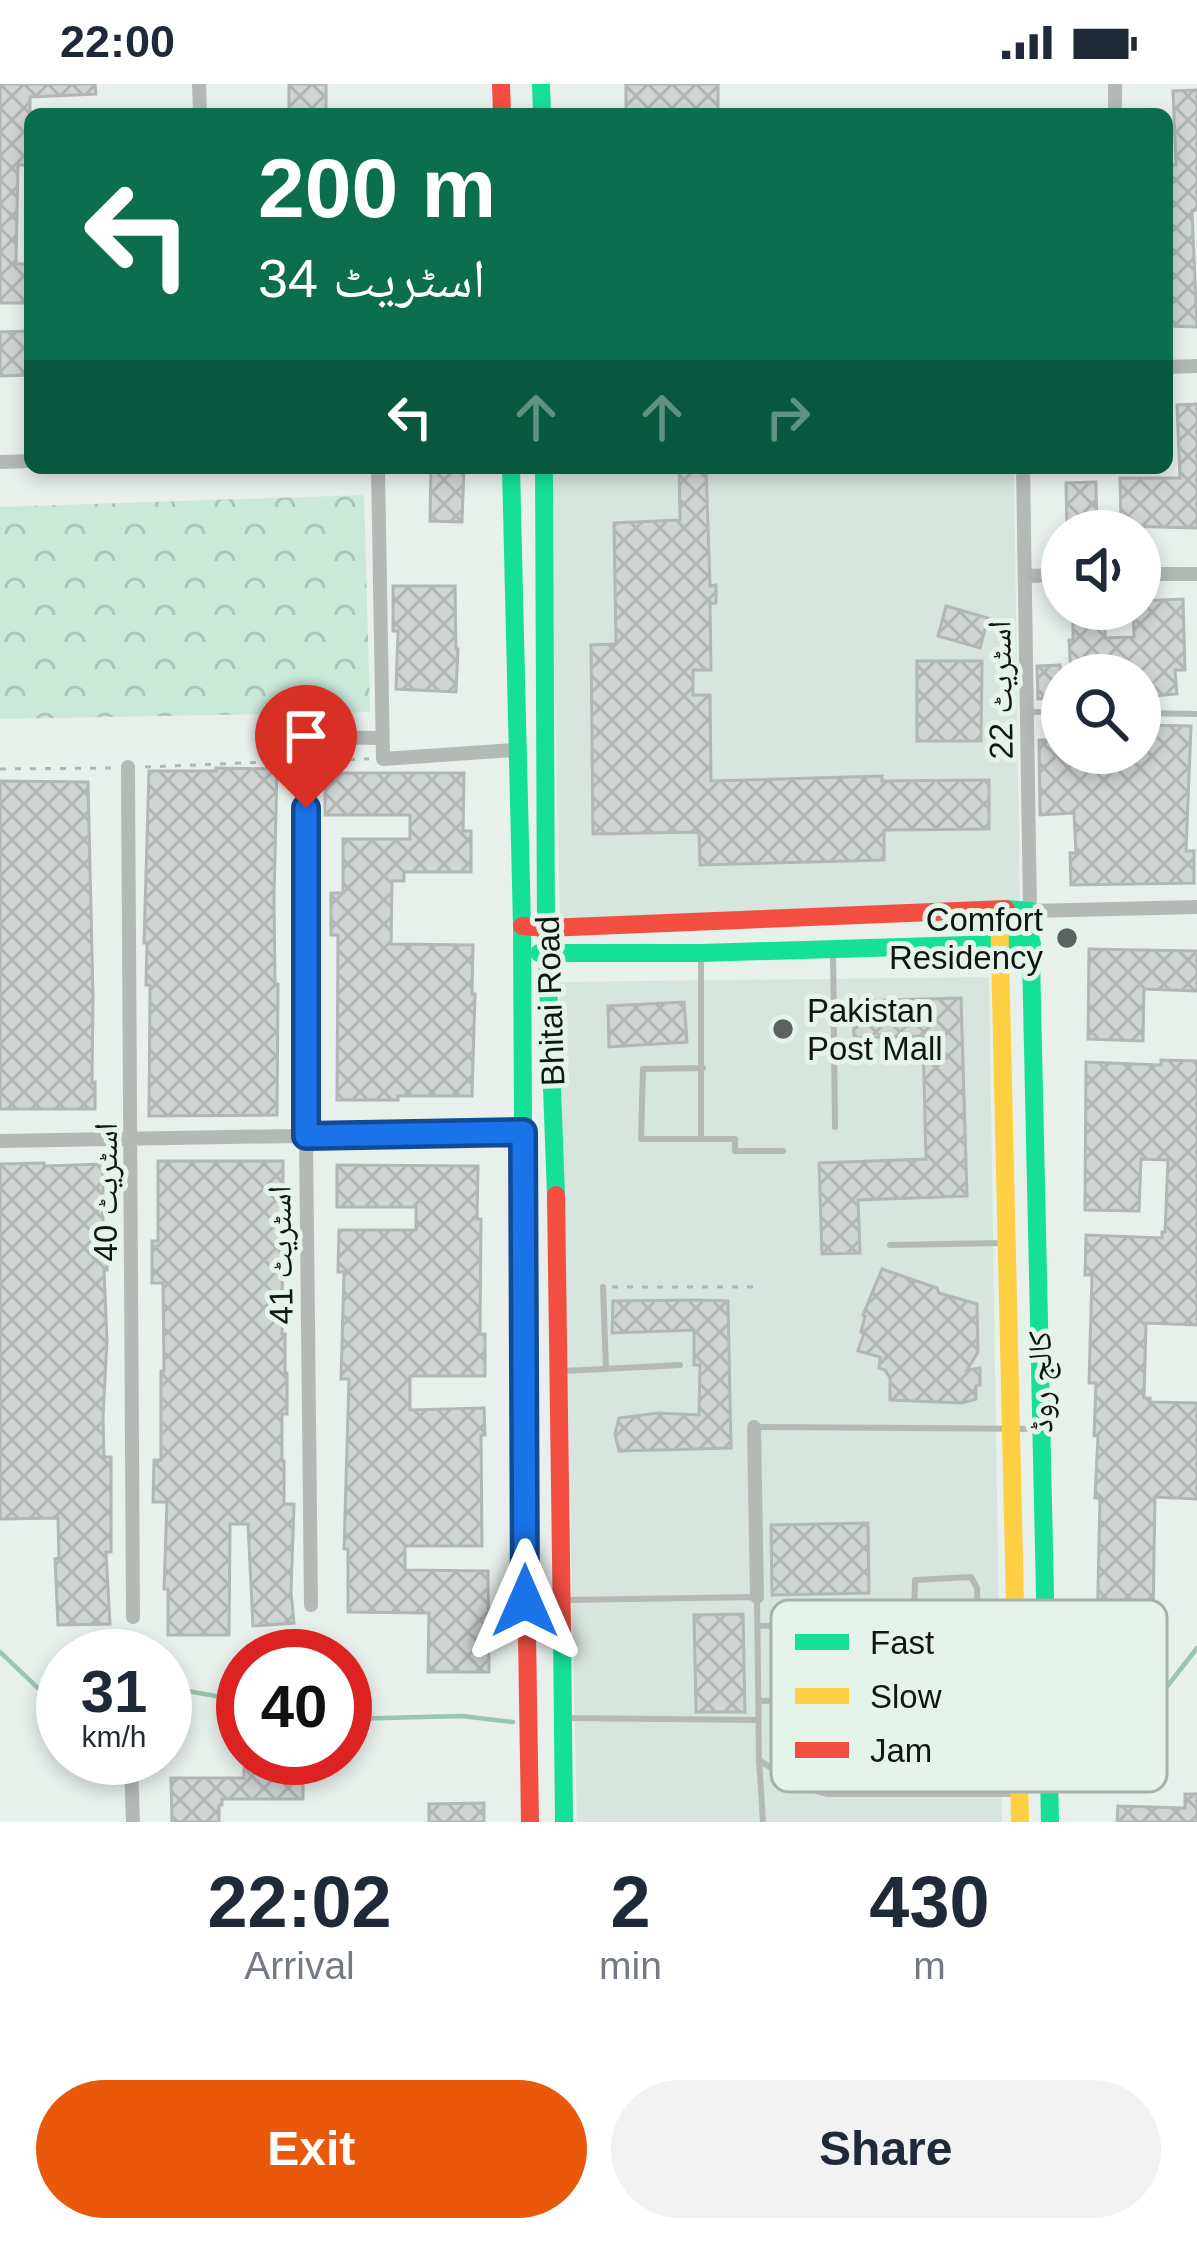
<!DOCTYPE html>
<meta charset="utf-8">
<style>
:root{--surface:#fff;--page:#f2f2f3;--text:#1f2937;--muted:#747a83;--accent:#ea580c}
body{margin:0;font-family:Arial,"Noto Naskh Arabic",sans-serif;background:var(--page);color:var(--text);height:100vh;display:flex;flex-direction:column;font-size:45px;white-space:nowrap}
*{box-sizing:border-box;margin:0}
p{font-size:39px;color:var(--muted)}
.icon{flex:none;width:66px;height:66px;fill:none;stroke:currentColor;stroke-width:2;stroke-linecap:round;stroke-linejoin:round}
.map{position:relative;height:1738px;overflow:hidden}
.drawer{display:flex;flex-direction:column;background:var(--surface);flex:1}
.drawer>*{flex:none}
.top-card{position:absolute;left:24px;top:24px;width:1149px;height:366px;border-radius:18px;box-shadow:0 6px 18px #0003;background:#0b6e4f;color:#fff;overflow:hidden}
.fabs{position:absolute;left:1041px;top:426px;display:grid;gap:24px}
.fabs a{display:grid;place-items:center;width:120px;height:120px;border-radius:50%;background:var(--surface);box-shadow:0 6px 18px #0003;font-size:60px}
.speed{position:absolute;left:36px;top:1545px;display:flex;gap:24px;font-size:60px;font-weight:700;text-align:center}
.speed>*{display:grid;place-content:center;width:156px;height:156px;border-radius:50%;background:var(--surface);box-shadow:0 6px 18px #0003;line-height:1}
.speed small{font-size:30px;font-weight:400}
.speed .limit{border:18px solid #d22;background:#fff;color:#111}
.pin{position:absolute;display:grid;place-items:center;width:102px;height:102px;color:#fff;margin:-123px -51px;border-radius:50% 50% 50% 0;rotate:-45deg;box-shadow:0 0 12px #0007}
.pin .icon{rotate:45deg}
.me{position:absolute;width:132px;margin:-66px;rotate:0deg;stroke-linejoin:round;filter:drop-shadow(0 0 9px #0008)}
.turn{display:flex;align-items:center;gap:42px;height:252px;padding:0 36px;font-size:54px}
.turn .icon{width:156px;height:156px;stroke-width:2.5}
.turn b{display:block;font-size:84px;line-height:102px}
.lanes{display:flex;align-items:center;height:114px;padding:0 36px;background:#0003;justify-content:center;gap:60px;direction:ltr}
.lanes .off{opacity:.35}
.eta{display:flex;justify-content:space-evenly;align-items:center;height:204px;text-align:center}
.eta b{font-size:72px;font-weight:700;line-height:84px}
.button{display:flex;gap:24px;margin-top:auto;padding:24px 36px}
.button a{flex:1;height:138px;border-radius:72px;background:var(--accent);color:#fff;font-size:48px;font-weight:700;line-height:138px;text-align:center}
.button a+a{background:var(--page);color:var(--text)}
.status{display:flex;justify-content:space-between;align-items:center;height:84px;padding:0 60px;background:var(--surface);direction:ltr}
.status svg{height:33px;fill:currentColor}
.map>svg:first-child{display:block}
</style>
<div class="status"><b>22:00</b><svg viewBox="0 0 49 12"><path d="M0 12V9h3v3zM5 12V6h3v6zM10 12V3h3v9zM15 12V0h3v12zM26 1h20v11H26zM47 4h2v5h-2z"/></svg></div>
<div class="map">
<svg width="1197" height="1738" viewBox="0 0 1197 1738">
<defs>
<pattern id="park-crowns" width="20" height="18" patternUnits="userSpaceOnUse" patternTransform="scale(3)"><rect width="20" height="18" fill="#cae9d9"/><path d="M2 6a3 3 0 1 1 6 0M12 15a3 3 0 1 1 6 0" fill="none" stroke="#acc7b9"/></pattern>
<pattern id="building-cross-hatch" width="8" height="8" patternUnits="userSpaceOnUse" patternTransform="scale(3)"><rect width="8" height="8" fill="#cfd5d2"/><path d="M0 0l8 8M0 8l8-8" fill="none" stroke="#b1b6b3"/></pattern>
</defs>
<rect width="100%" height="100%" fill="#e8f0ec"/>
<path fill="#d6e5dd" d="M550,384H1014L1020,835L560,846Z
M989,893L1002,1738H577L559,898Z"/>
<path fill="url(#park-crowns)" d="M364,411L370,628L0,635V423Z"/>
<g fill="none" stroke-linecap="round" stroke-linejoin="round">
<path stroke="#99c6ae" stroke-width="4.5" d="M0,1568L63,1628
M165,1617L188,1607L243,1617
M345,1635L462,1632L513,1638
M1067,1683H1085L1117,1667L1197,1564"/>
</g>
<path fill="url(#building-cross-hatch)" stroke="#b2b7b4" stroke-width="3" d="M0,0H95L96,10L30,13V81H18L16,180H30V219H0Z
M289,0H326V30H289Z
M626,0H718V30H626Z
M1197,6V126L1192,127L1197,243L1167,242V81H1176L1173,7Z
M30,247V291L0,292V248Z
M1197,320V444L1121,442L1120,394H1180L1177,321Z
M431,384H464L462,438L430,437Z
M679,384H706L710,502L716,501V519L710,520L711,586H693V611H710L711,697L882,692V697L989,696V745L884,746V776L700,781L699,748L593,750L591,561L616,560L614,439L680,436Z
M1096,398L1097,447H1067L1066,399Z
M393,502H455L456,565H458L456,608L396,605L398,547H393Z
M1183,515L1185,586H1175L1177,610L1140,613V591H1071L1069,556H1073V525H1100V528H1105V554L1134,553L1133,525H1140V517Z
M946,522L988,534L980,564L938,552Z
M917,577H982L981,657H917Z
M1060,581L1061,614L1038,615L1037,582Z
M1140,641L1191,642L1186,767H1194V799L1071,801L1070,769H1076L1074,729L1040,731L1039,656H1059L1060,669H1140Z
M216,684L277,685L274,814L275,900H278L277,1031L149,1032L150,901H146L147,859H144L149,687H216Z
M325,689H464L463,747H471V788H404V797H392L391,860L473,861L472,910H475L472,1012H398V1016H337L338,851H331V809H343V755H410V731H325Z
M0,697L88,698L93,914L92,999L95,998V1025H0Z
M1089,865L1197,867V907L1144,905L1143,957L1088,955Z
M961,914L967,1112L858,1116L860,1169L822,1170L819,1079L926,1075L923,952L854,954L853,917Z
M684,918L687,958L609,963L608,922Z
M1161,976L1197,977V1241L1146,1239L1144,1314H1150V1318L1197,1319V1415L1155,1413L1153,1532H1150L1147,1592L1093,1591L1094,1551H1097L1100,1414H1095L1098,1352H1094L1096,1299H1089L1092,1191H1085L1086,1151L1162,1154V1148H1165L1168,1076L1141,1075L1139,1127L1085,1126L1086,978L1161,981Z
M158,1077H283L282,1250H285V1289H287V1330H282V1377H284V1420H294L291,1508L294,1539L253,1542L248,1440H230L229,1551H168V1505H164L167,1418H153L154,1376H161V1287H164L163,1199H152V1157H158Z
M44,1079V1082L103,1080V1156H107V1186H104L107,1257L103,1332L104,1373H111V1468H106L110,1540L58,1541L55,1475L59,1474L58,1434L0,1435V1080Z
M337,1081L478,1082L477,1135H481L480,1250H485V1292H410V1326L484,1324L485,1351H481L482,1462H405V1486L488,1487L489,1588H428L429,1529L348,1528V1465H344L349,1295H341L344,1188H338L339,1146H416V1123H337Z
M882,1185L937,1204L939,1209L977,1220L978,1268L967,1286L980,1284V1301L976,1302V1315L962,1319L890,1316V1294L885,1286L879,1284L880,1273L858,1267L864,1249L861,1248L865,1232L863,1231Z
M698,1216L728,1217L731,1364L619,1367L615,1350L619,1334L658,1329L699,1331L700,1281H694V1246L612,1249L613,1217Z
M868,1439L869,1509L772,1511L771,1441Z
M743,1530L745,1628H696L694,1531Z
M244,1684H303V1715H222V1721H219V1738H172L171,1694H244Z
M1185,1710H1197V1738H1117L1118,1722L1185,1724Z
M484,1719V1738H429V1720Z"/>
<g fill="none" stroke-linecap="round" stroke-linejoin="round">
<path stroke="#b2b5b3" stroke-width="3" stroke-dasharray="6 9" stroke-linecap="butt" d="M319,676L369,675
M145,683L291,677
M0,685L111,684
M612,1203H760
M978,1697V1551"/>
<path stroke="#b5b9b6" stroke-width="6" d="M1030,628H1062
M1140,629L1197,630
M833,866L835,1043
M701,873V1055H641L643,985L703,984
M701,1055H735V1067H783
M890,1161L1003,1159
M603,1203L606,1285
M564,1287L680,1281
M758,1343L1039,1345
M566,1516L757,1513L759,1676L763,1738
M914,1538L915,1496L971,1493L977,1504L978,1537
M757,1542L1042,1535
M758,1617L795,1616L798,1613L799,1541
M564,1634L758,1636
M759,1676C781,1690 802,1705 828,1710H1016"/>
<path stroke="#b5b9b6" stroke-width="14" d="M199,0L200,30
M1115,30V0
M1167,283L1197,282
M0,378L30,377
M378,384L383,675L515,666
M1023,384L1030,827L1197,823
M1140,490H1197
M1026,492L1062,491
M128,683L133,1533
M0,1057L523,1048
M754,1343L757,1513
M311,1521L306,1052V653L381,654
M131,1683L133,1738"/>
<path stroke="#16e098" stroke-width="18" d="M541,0L542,30
M511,384L522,842L525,1426
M544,384L546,844L556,1111
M1006,825L1030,827L1050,1738
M539,869H701L1032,859
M562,1547L564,1738"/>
<path stroke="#ffcf43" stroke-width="18" d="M999,825L1020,1738"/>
<path stroke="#f24e42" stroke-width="18" d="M501,0L502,30
M522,842L546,844L1006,825
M556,1111L562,1547
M525,1426L530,1738"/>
</g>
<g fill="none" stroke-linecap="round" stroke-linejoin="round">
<defs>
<path id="route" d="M306,724V1052L523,1048L525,1517"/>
</defs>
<use href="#route" stroke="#114b97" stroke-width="30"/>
<use href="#route" stroke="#1a73e8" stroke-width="21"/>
</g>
<g fill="#5c625f" stroke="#e4f4eb" stroke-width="4.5">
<circle cx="1067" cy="854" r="12"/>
<circle cx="783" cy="945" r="12"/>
</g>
<g text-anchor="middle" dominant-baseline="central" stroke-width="10" stroke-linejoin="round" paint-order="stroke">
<g font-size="33" fill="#111613" stroke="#e4f4eb">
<text transform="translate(1000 606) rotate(-91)">اسٹریٹ 22</text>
<text transform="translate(550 917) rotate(-92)">Bhitai Road</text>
<text transform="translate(105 1108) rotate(-90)">اسٹریٹ 40</text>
<text transform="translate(280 1171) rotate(-91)">اسٹریٹ 41</text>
<text transform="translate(1040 1298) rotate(-91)">کالج روڈ</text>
</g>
<g font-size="33" fill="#111613" stroke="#e4f4eb" text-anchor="end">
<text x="1043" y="835">Comfort<tspan x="1043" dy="38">Residency</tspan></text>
<text x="807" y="926" text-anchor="start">Pakistan<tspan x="807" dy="38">Post Mall</tspan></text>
</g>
</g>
<rect x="771" y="1516" width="396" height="192" rx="18" fill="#e4f4eb" stroke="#a5b1aa" stroke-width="3"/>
<rect x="795" y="1550" width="54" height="16" fill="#16e098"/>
<rect x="795" y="1604" width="54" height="16" fill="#ffcf43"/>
<rect x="795" y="1658" width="54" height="16" fill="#f24e42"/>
<g font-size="33" fill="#111613">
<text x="870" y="1570">Fast</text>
<text x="870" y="1624">Slow</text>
<text x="870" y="1678">Jam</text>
</g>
</svg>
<div class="fabs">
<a><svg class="icon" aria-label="sound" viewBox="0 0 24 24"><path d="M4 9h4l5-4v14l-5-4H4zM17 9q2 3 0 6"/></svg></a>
<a><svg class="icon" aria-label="search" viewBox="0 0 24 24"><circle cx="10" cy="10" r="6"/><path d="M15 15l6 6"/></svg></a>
</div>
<div class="speed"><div>31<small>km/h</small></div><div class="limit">40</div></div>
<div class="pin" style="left:306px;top:724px;background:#d93025"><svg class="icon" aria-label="arrive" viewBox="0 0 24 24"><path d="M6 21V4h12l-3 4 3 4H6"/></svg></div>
<svg class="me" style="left:525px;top:1517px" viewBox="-20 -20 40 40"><path d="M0-17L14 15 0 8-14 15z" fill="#1a73e8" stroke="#fff" stroke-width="4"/></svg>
<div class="top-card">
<div class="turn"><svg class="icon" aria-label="left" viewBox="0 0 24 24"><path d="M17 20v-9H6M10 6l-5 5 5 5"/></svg><div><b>200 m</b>اسٹریٹ 34</div></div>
<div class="lanes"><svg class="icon" aria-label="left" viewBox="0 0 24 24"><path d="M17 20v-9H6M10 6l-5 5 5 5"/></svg><svg class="icon off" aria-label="ahead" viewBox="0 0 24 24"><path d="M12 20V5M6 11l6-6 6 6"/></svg><svg class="icon off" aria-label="ahead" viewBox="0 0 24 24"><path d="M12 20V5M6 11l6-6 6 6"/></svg><svg class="icon off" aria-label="right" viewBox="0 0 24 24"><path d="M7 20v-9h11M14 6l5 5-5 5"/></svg></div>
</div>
</div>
<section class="drawer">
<div class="eta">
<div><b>22:02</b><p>Arrival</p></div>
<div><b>2</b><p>min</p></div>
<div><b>430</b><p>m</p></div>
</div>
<div class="button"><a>Exit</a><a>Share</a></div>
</section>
